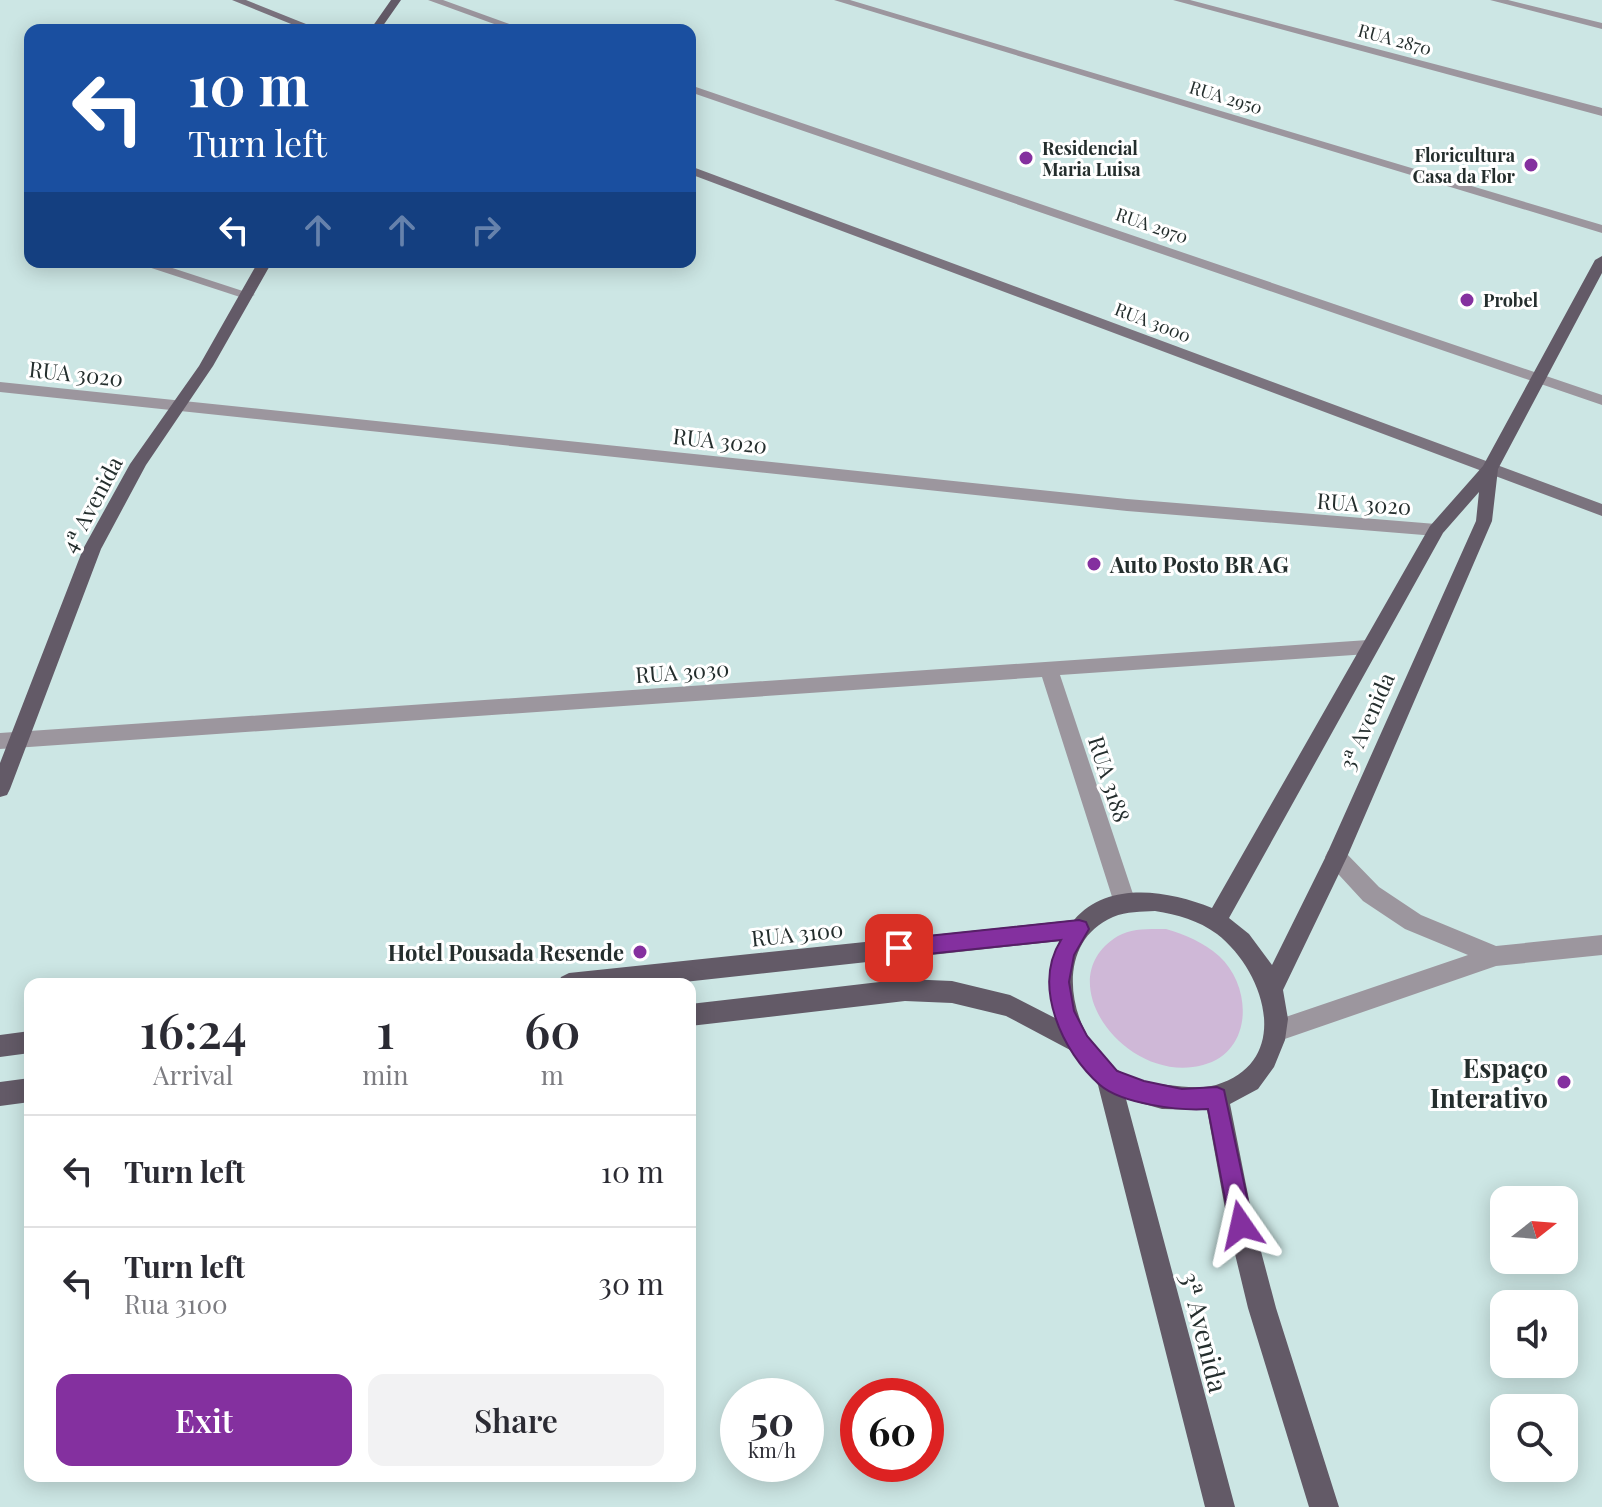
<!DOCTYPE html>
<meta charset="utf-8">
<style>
:root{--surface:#fff;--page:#f2f2f3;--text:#2b2b33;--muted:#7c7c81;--line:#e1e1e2;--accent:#84309f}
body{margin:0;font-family:"Playfair Display",serif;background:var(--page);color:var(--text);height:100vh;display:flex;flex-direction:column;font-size:30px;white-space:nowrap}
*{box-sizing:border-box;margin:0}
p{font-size:26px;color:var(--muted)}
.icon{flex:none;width:44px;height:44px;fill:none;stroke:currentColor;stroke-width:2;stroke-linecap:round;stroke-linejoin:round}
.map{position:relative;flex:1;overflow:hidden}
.side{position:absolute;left:24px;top:978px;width:672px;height:504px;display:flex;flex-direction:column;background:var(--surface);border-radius:16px;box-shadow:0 4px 20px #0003}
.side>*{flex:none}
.hud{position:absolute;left:24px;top:24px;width:672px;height:244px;border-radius:16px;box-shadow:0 4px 20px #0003;background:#1a4fa0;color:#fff;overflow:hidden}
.needle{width:52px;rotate:73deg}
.tools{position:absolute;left:1490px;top:1186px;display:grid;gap:16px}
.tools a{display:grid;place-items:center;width:88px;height:88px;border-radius:16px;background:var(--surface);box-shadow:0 4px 20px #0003;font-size:40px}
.speed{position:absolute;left:720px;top:1378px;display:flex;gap:16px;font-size:40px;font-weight:700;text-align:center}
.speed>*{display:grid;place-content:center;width:104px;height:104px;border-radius:50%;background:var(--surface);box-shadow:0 4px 20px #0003;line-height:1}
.speed small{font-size:20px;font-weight:400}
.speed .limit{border:12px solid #d22;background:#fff;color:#111}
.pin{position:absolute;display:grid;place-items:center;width:68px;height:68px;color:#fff;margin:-34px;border-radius:16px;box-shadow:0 4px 12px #0006}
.me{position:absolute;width:88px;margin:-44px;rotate:349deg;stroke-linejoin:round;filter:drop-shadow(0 0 6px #0008)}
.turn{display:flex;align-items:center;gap:28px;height:168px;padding:0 32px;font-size:36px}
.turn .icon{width:104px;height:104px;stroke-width:2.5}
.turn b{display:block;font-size:56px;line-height:68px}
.lanes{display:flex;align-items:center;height:76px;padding:0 32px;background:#0003;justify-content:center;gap:40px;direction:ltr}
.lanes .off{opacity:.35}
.eta{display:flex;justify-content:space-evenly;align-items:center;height:136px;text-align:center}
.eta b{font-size:48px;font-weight:600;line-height:56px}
.button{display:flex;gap:16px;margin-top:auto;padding:16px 32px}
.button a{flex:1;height:92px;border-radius:16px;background:var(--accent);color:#fff;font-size:32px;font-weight:600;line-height:92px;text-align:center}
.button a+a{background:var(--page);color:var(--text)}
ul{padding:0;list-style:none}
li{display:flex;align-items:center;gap:24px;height:112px;padding:0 32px;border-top:2px solid var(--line)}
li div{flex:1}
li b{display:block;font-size:30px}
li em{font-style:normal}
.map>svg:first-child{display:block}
</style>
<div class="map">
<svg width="1602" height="1507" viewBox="0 0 1602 1507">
<rect width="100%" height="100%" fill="#cce6e4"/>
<path fill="#cfb8d7" d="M1166,929C1186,935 1203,942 1219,956C1253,987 1253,1052 1203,1065C1126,1086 1046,979 1118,936C1132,928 1150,929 1166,929Z"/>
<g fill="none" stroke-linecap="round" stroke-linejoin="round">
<path fill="#9c969e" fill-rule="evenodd" d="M133,262H154L255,295L243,298Z"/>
<path fill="#9c969e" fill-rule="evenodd" d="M428,0H443L526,30H511Z
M834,0H850L1602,225V233Z
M1173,0H1190L1602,108V116Z
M1490,0H1508L1602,23V29Z
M690,85L1602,395V405L690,92Z
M0,382L1127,499L1436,524L1445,530L1436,536L1127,511L0,392Z
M1368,640L1377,647L1368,654L1060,675L1136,903L1133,910L1125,913L1117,910L1114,903L1042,677L0,749V733Z
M1336,848L1344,851L1379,887L1421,915L1496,946L1602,935V955L1496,966L1276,1042L1268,1039L1264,1031L1268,1023L1468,955L1405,929L1363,901L1328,863L1325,857L1328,851Z"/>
<path fill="#7b737e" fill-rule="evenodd" d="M232,0H246L321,30H306Z
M690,166L1602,504V516L690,174Z"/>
<path fill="#635a67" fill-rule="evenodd" d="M391,0H401L380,30H370Z
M1602,256V273L1498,469L1492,521L1347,857L1283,990L1288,1019L1285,1040L1274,1067L1258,1089L1230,1104L1254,1225L1276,1308L1339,1507H1309L1248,1308L1228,1225L1207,1110L1162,1109L1126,1099L1235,1507H1205L1098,1085L1072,1051L1006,1016L952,1003L905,1001L690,1026V1004L905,979L952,981L1010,995L1057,1019C1047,993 1048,966 1060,941L666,984H558L561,977L569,973L1074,920C1109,880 1169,891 1212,908L1430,526L1483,466L1595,260ZM1479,492L1476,521L1326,856L1272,965L1249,934L1229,918L1443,533ZM1155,911C1178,915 1198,920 1217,934C1266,972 1293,1062 1216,1085C1201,1089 1183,1087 1168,1085C1150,1083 1131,1079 1116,1069C1069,1035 1050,944 1113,917C1127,911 1141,912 1155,911Z
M258,262H272L213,366L146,465L101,549L10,789L7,795L0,797V763L83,549L130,464L199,366Z
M30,1031V1053L0,1057V1035Z
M30,1078V1102L0,1106V1082Z"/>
</g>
<path fill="#84309f" stroke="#561f67" stroke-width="2" d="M1079,920L1086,922L1089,929L1074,955L1069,982L1074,1011L1087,1036L1117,1071L1144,1081L1182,1089L1217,1087L1224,1090L1253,1225L1250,1233L1241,1237L1233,1233L1230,1225L1208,1109C1180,1111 1122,1104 1100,1085C1062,1052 1032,986 1061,940L899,957L892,955L889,948L892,942L899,939Z"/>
<g fill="#84309f" stroke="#fff" stroke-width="3">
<circle cx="1026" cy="158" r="8"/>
<circle cx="1531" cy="165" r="8"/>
<circle cx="1467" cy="300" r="8"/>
<circle cx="1094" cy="564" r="8"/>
<circle cx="640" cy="952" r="8"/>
<circle cx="1564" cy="1082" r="8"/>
</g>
<g text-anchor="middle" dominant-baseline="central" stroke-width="6" stroke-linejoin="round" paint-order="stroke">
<g font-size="18" fill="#242e2d" stroke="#fff">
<text transform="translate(1395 39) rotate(15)">RUA 2870</text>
<text transform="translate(1226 97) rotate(17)">RUA 2950</text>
<text transform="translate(1152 225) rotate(19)">RUA 2970</text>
<text transform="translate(1153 322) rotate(21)">RUA 3000</text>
</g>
<g font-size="18" font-weight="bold" fill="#242e2d" stroke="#fff" text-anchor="start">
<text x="1042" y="148">Residencial<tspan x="1042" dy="21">Maria Luisa</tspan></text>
<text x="1515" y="155" text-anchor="end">Floricultura<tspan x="1515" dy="21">Casa da Flor</tspan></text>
<text x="1483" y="300">Probel</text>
</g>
<g font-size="22" fill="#242e2d" stroke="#fff">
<text transform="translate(76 373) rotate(6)">RUA 3020</text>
<text transform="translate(720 440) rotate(6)">RUA 3020</text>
<text transform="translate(1364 503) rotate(4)">RUA 3020</text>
<text transform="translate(91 504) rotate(-62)">4ª Avenida</text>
<text transform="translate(682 671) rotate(-4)">RUA 3030</text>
<text transform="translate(1366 721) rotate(-66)">3ª Avenida</text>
<text transform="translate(1110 779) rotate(72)">RUA 3188</text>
<text transform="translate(797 933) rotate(-6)">RUA 3100</text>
</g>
<g font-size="22" font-weight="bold" fill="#242e2d" stroke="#fff" text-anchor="start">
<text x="1110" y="564">Auto Posto BR AG</text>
<text x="624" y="952" text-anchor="end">Hotel Pousada Resende</text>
</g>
<g font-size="26" font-weight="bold" fill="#242e2d" stroke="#fff" text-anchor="end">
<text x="1548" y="1067">Espaço<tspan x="1548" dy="30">Interativo</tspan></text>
</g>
<g font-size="26" fill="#242e2d" stroke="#fff">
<text transform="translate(1205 1332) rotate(76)">3ª Avenida</text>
</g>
</g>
</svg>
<div class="tools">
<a><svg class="needle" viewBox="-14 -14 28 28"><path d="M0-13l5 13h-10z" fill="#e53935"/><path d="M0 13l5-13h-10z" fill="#7c7c81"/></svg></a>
<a><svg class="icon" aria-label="sound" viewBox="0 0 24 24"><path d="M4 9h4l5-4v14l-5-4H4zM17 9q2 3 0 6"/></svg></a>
<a><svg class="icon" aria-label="search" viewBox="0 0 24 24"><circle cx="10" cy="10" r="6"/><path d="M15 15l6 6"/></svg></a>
</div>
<div class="speed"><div>50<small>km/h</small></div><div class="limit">60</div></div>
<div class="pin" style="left:899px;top:948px;background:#d93025"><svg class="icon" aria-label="arrive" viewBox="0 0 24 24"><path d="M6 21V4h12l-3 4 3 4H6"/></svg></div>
<svg class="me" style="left:1241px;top:1225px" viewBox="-20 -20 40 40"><path d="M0-17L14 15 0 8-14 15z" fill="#84309f" stroke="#fff" stroke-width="4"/></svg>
<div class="hud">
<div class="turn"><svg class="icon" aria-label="left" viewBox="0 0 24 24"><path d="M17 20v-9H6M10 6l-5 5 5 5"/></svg><div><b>10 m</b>Turn left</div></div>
<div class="lanes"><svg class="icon" aria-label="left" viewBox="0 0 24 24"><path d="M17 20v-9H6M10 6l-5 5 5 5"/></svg><svg class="icon off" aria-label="ahead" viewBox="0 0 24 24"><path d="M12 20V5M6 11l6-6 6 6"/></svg><svg class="icon off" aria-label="ahead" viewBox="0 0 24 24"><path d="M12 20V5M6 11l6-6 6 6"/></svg><svg class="icon off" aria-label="right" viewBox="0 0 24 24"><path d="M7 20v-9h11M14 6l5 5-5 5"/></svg></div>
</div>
<section class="side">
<div class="eta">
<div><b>16:24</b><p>Arrival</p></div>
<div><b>1</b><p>min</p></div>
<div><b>60</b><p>m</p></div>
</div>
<ul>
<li><svg class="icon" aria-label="left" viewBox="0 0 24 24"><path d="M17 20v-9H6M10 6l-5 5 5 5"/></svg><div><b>Turn left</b></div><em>10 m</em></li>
<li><svg class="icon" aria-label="left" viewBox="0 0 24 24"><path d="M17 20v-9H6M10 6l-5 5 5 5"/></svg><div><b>Turn left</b><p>Rua 3100</p></div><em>30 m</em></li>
</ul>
<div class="button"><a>Exit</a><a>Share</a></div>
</section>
</div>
